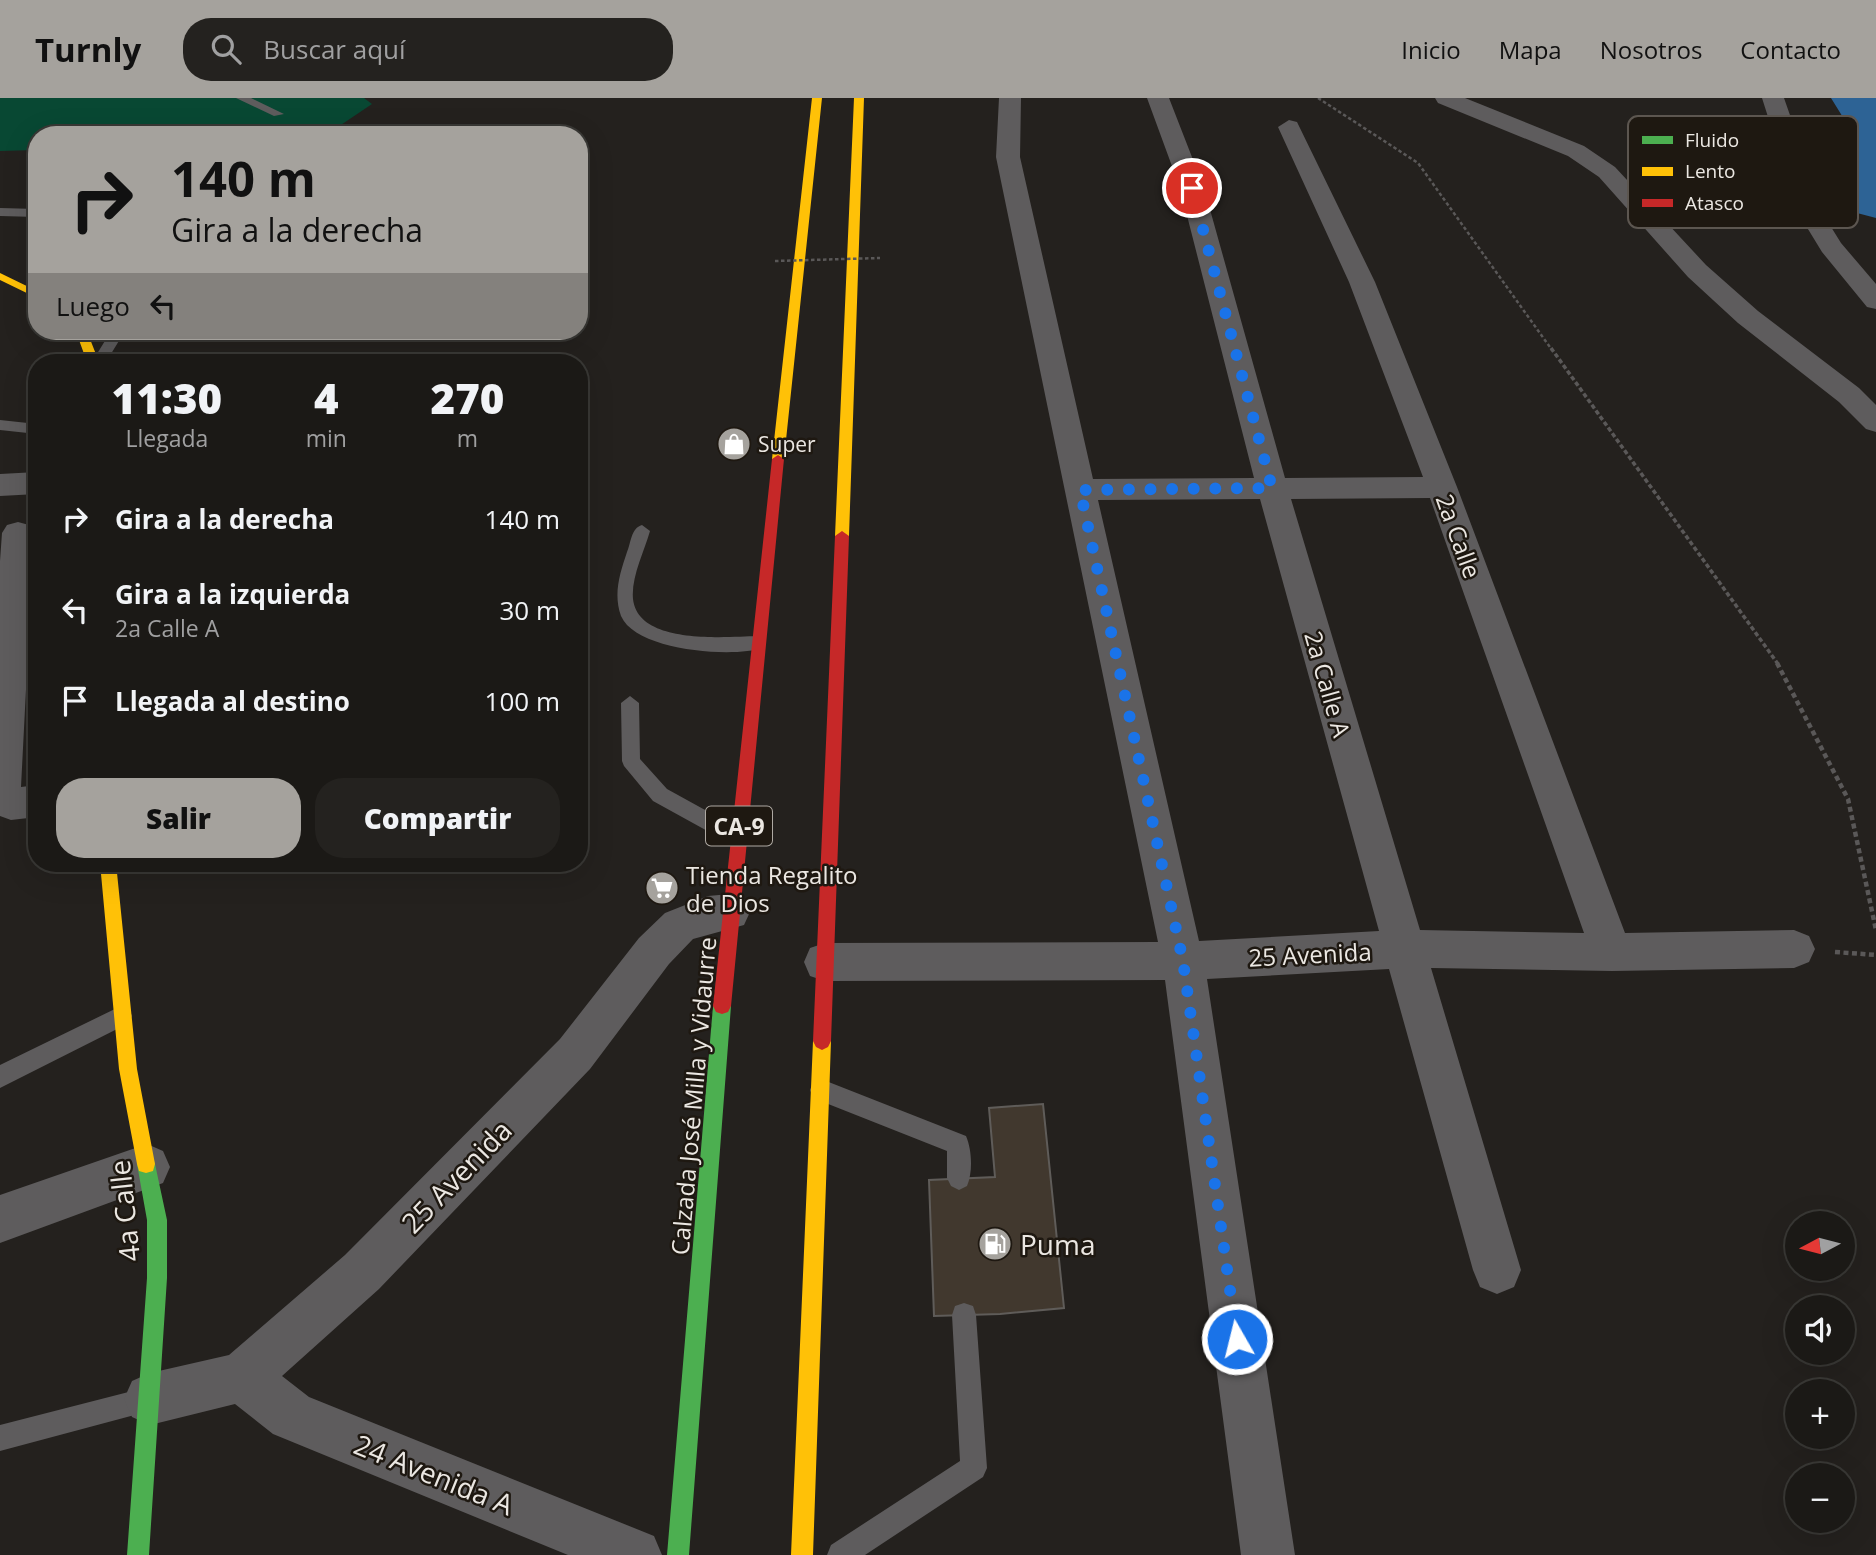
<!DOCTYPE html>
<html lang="es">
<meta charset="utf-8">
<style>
:root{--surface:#1b1916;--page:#24221f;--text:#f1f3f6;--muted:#a0a0a1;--line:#393835;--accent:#a5a29d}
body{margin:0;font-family:"Open Sans",sans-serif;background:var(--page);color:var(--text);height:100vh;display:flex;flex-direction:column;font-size:26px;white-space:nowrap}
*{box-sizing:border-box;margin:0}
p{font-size:23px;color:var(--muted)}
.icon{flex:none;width:38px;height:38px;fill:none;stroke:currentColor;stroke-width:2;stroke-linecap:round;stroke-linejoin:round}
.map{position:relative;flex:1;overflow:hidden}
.side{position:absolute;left:28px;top:256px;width:560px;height:518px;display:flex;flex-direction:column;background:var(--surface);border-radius:28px;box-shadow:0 7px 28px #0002,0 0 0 2px var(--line)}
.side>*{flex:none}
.guide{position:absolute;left:28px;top:28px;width:560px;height:214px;border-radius:28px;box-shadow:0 7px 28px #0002,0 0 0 2px var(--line);background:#a5a29d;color:#111;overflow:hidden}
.needle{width:46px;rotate:263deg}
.controls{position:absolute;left:1785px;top:1113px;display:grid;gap:14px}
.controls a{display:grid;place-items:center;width:70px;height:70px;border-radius:50%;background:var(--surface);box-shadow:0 7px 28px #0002,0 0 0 2px var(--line);font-size:35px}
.pin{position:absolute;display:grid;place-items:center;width:60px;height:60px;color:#fff;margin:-30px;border:4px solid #fff;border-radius:50%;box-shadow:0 2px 7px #0007}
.me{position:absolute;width:77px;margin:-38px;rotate:352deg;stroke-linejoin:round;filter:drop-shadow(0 0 5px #0008)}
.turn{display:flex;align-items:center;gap:24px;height:147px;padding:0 28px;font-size:32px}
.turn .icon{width:91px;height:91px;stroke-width:2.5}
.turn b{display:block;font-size:49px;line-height:60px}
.then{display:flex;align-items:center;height:66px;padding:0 28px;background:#0003;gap:14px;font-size:26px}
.eta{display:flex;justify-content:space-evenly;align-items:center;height:119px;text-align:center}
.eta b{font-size:42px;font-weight:800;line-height:49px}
.button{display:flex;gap:14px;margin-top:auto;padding:14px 28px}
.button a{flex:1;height:80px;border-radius:28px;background:var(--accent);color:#111;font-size:28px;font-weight:800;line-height:80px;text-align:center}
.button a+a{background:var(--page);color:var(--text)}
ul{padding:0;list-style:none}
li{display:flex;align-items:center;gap:21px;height:91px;padding:0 28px}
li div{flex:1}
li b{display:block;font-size:26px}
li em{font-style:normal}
header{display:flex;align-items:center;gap:42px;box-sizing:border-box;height:98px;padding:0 35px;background:var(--accent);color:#111}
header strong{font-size:33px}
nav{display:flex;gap:38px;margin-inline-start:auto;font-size:24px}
.search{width:490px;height:63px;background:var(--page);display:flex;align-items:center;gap:18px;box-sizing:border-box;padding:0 24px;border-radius:28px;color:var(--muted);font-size:26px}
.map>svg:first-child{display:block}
</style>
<header>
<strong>Turnly</strong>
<div class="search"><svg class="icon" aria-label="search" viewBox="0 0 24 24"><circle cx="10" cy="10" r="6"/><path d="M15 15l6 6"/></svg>Buscar aquí</div>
<nav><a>Inicio</a><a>Mapa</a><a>Nosotros</a><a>Contacto</a></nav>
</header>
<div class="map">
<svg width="1876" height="1457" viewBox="0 0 1876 1457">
<rect width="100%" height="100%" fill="#24211e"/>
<path fill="#084833" d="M0,0H364L372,6L326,37H37V52L0,53Z"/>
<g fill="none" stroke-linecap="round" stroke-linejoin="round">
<path fill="#2d6395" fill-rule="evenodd" d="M1831,0H1876V120L1857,115C1835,83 1840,57 1844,21Z"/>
</g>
<path fill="#41382e" stroke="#5f5c59" stroke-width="2" d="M1043,1006L1064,1210L1000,1216L934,1218L929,1082L995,1079L989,1010Z"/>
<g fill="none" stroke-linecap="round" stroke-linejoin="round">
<path stroke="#5a5858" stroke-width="2.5" stroke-dasharray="3.5 2.5" stroke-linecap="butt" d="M1318,0L1418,65L1552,252"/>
<path stroke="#5a5858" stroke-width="3.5" stroke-dasharray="4.5 2.5" stroke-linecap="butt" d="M1551,250L1778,566"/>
<path stroke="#5a5858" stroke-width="4.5" stroke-dasharray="5 3.5" stroke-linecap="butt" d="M1777,565L1848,701L1876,832
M1835,854L1876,857"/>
<path fill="#5e5c5d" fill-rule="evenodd" d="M236,0H251L284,16L274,18Z
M0,110L37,111V119L0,118Z
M111,233H125L106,264H92Z
M0,322L37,326V336L0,332Z
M642,427L650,433C644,454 631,479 633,501C638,547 724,539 757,538L763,540L766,545L763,550C732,560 636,553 621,518C613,496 620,475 627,454C631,445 631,430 642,427Z
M630,598L639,605L640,661L667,691L745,734L748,740L745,746L738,748L731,746L653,703L624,668L622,663L621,605Z
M121,908L129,911L132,918L129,925L0,990V967Z
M821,981L966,1038C972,1052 973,1074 967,1088L959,1092L951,1088L947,1080V1053L813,1000L810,992L813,984Z
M964,1205L973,1208L976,1217L987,1370L983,1379L865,1457H827L831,1447L960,1363L952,1217L955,1208Z
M148,1289L157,1293L161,1302L157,1311L0,1353V1327Z"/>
<path fill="#5e5c5d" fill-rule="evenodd" d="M999,0H1021L1020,59L1093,381L1254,380L1180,90L1147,0H1169L1204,90L1285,380L1423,379L1349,184L1278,29L1289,22L1297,24L1375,184L1457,389L1625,835L1794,832L1809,838L1815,851L1809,864L1794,870L1612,873L1431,870L1521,1172L1514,1189L1497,1196L1480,1189L1473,1172L1389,871L1207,881L1295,1457H1241L1165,882L825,883L810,878L804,864L810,850L825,845L1158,844L996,59ZM1430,400L1584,835L1420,832L1291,401ZM1260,401L1379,833L1199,843L1098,402Z
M1435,0H1465L1584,48L1615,69L1706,167L1758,213L1859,290L1876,307V334L1866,331L1839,304L1738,225L1688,179L1599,79L1568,58L1438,5Z
M1762,0H1784L1806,63L1813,100L1841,145L1876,186V211L1867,209L1822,154L1789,100L1782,63Z
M37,374V396L0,398V376Z
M18,424L29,427L34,435L21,689L37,687V719L11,722L0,718V463L2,435L7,427Z
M730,796L744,801L750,814L744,827L693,841L669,866L590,971L379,1191L282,1278L309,1299L654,1438L662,1457H568L273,1336L235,1306L150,1327L132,1319L124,1301L132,1283L150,1275L229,1257L345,1157L560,941L639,840L665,815L708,798Z
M147,1046L163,1053L170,1069L163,1085L0,1145V1097Z"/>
<path fill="#4caf50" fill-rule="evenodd" d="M722,900L728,902L731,908L689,1457H667L713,908L716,902Z
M146,1057L153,1059L155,1066L167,1122V1180L149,1457H127L147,1180V1122L137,1066L139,1059Z"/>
<path fill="#ffc107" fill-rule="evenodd" d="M812,0H822L784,361L778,365L772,361Z
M854,0H864L849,438L842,443L835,438Z
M0,175L37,193V200L0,182Z
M72,233H83L90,241L99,264H87L79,242Z
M100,765H116L137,971L155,1066L153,1073L146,1075L139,1073L137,1066L119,971Z
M822,934L828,937L831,943L813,1457H791L813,943L816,937Z"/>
<path fill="#c62828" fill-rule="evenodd" d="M778,357L784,361L731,908L728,914L722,916L716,914L713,908L772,361Z
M842,433L849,438L831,943L828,949L822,952L816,949L813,943L835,438Z"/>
<path stroke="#5a5858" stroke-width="2.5" stroke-dasharray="3.5 2.5" stroke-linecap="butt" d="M775,163L880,160"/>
</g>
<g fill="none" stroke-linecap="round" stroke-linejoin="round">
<path stroke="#1a73e8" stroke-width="12" stroke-dasharray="0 21.6" d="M1192,90L1272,390L1080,392L1183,863L1237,1241"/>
</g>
<defs>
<symbol id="shop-disc" viewBox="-11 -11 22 22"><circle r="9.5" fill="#a5a29d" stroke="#1e1811"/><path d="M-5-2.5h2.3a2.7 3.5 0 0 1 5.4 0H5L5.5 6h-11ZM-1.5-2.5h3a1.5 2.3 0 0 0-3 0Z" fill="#fff"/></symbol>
<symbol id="supermarket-disc" viewBox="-11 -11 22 22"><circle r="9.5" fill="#a5a29d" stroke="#1e1811"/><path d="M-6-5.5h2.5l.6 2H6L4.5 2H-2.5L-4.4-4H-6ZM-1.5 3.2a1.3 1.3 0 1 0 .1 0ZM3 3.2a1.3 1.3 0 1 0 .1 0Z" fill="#fff"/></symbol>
<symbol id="fuel-disc" viewBox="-11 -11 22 22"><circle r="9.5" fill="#a5a29d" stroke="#1e1811"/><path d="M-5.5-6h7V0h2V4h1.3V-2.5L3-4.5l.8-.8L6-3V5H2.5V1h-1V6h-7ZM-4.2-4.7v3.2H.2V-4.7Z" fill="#fff"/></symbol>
</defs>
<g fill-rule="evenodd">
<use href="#shop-disc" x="715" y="327" width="38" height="38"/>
<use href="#supermarket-disc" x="643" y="771" width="38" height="38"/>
<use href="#fuel-disc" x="976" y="1127" width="38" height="38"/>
</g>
<g text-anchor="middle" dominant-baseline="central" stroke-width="5" stroke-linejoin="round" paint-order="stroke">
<g font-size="21" fill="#ebe7e2" stroke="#1e1811" text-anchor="start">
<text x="758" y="346">Super</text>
</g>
<rect fill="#1e1811" stroke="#aea9a3" stroke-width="2" x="706" y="708.5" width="66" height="39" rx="5"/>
<g font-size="23" font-weight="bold" fill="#ebe7e2">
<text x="739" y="728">CA-9</text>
</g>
<g font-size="24" fill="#ebe7e2" stroke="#1e1811">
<text transform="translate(1459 438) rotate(70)">2a Calle</text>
<text transform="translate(1328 586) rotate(74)">2a Calle A</text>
<text transform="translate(1310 856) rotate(-3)">25 Avenida</text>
<text transform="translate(693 998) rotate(-85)">Calzada José Milla y Vidaurre</text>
</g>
<g font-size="24" fill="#ebe7e2" stroke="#1e1811" text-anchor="start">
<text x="686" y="776">Tienda Regalito<tspan x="686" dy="28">de Dios</tspan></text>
</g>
<g font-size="28" fill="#ebe7e2" stroke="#1e1811">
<text transform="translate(456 1078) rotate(-46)">25 Avenida</text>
<text transform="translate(124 1113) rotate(-96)">4a Calle</text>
<text transform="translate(434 1376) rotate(22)">24 Avenida A</text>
</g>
<g font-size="28" fill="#ebe7e2" stroke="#1e1811" text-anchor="start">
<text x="1020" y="1146">Puma</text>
</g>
</g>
<rect x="1628" y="18" width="230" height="112" rx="10" fill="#1e1811" stroke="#5c5650" stroke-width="2"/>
<rect x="1642" y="38" width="31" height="8" fill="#4caf50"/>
<rect x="1642" y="69" width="31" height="9" fill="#ffc107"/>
<rect x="1642" y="101" width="31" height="8" fill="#c62828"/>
<g font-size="19" fill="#ebe7e2">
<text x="1685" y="49">Fluido</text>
<text x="1685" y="80">Lento</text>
<text x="1685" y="112">Atasco</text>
</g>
</svg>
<div class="controls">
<a><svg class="needle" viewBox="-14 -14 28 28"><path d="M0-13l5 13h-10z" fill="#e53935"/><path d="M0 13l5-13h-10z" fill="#a0a0a1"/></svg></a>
<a><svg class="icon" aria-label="sound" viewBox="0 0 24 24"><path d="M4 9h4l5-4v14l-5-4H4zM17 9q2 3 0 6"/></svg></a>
<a>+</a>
<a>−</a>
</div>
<div class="pin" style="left:1192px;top:90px;background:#d93025"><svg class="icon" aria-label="arrive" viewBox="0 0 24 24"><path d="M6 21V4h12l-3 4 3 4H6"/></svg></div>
<svg class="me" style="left:1237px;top:1241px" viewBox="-20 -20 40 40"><circle r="17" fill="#1a73e8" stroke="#fff" stroke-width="3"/><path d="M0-11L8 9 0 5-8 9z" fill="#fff"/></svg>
<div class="guide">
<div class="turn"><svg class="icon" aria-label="right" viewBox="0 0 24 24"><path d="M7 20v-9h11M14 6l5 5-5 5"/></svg><div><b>140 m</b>Gira a la derecha</div></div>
<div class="then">Luego<svg class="icon" aria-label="left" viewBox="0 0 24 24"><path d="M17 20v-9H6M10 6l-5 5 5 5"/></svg></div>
</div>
<section class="side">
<div class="eta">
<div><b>11:30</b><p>Llegada</p></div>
<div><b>4</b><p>min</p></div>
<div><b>270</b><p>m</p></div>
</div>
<ul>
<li><svg class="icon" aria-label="right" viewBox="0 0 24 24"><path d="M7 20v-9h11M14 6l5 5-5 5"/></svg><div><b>Gira a la derecha</b></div><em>140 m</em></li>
<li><svg class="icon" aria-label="left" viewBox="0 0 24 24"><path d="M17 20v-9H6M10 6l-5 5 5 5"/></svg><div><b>Gira a la izquierda</b><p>2a Calle A</p></div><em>30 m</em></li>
<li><svg class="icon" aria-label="arrive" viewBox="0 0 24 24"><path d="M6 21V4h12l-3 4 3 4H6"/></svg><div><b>Llegada al destino</b></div><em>100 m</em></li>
</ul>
<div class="button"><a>Salir</a><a>Compartir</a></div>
</section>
</div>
